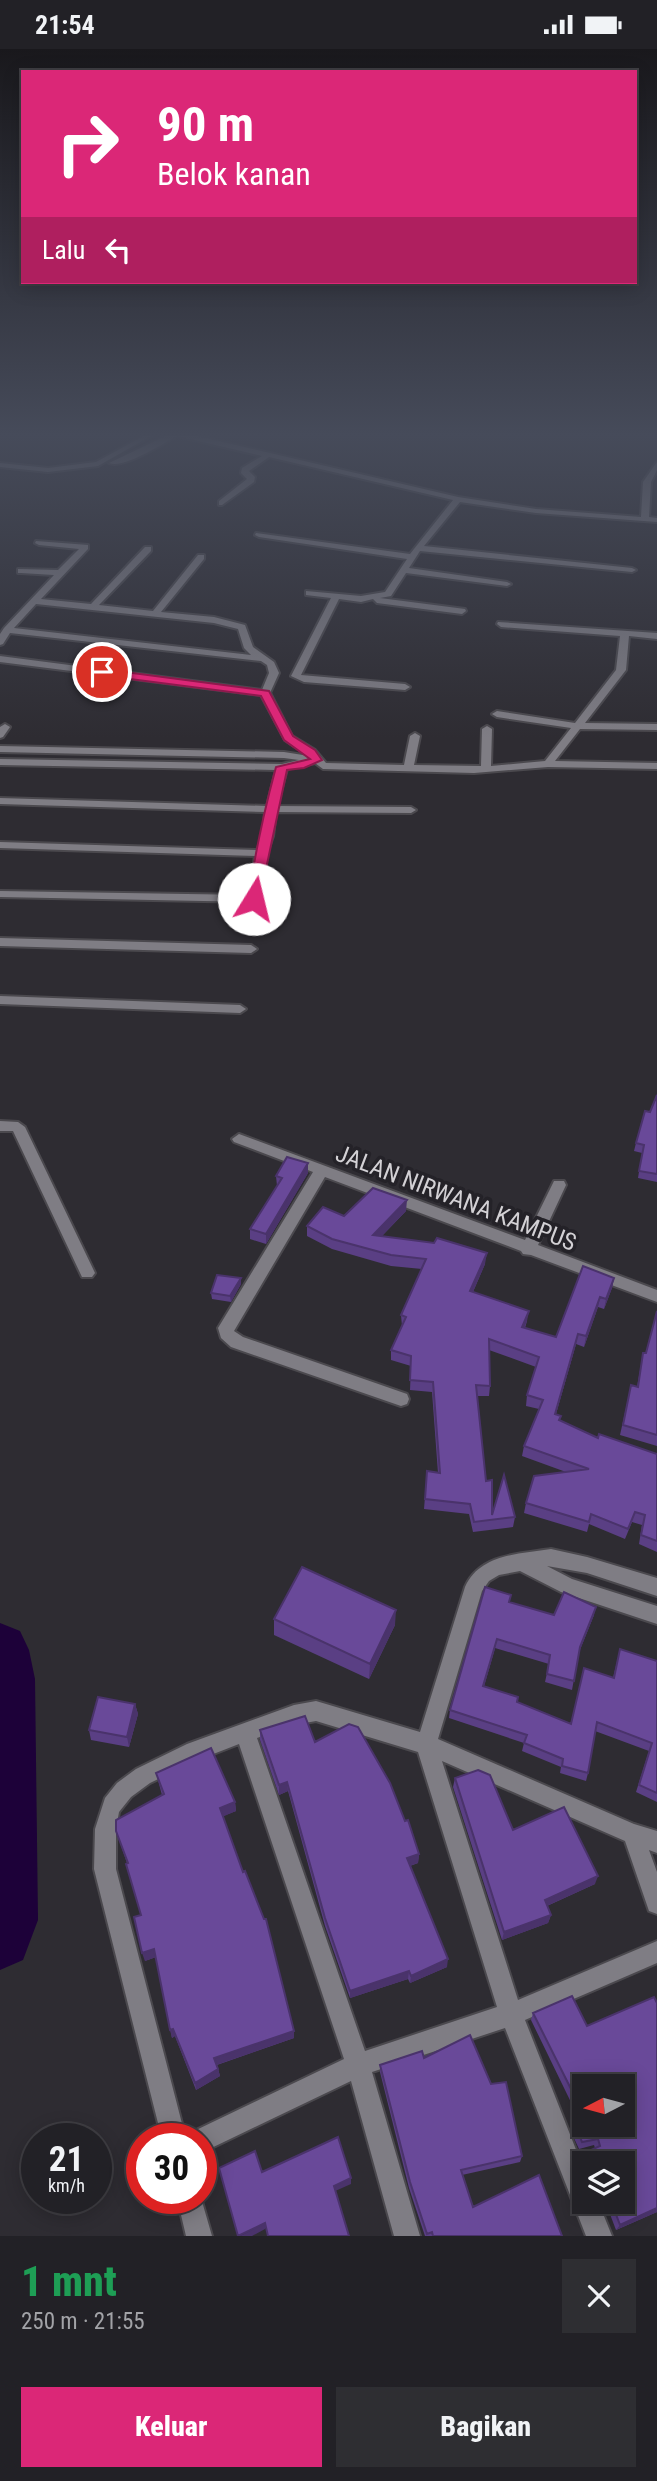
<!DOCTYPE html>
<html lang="id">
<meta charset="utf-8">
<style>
:root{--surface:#222126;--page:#2e2e32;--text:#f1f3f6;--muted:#a2a3a7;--line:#3f3e43;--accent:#db2777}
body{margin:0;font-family:"Roboto Condensed",sans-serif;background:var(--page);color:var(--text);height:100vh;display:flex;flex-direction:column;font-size:26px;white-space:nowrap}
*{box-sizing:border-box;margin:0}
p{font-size:23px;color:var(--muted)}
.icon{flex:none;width:38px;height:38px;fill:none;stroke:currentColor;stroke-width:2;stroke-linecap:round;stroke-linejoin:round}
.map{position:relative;height:2187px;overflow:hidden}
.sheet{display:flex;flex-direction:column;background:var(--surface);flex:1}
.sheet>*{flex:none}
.banner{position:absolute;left:21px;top:21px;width:616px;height:214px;border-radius:0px;box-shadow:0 4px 18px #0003,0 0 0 2px var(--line);background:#db2777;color:#fff;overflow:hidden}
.needle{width:46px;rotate:264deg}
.fabs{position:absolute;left:572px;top:2025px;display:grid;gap:14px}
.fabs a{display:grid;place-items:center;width:63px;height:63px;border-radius:0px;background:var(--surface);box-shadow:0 4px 18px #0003,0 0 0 2px var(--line);font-size:35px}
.speed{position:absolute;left:21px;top:2074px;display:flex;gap:14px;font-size:35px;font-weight:700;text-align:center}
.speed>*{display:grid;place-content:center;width:91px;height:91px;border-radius:50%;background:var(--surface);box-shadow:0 4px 18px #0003,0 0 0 2px var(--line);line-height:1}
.speed small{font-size:18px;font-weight:400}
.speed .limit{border:10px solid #d22;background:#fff;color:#111}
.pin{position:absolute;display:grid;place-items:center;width:60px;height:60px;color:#fff;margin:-30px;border:4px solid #fff;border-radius:50%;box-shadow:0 2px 7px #0007}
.me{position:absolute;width:77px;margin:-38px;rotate:9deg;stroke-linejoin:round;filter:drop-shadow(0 0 5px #0008)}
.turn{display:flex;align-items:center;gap:24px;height:147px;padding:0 21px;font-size:32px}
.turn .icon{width:91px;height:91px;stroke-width:2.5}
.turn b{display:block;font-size:49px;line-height:60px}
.then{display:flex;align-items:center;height:66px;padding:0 21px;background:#0003;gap:14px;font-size:26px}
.round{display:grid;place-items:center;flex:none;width:74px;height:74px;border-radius:0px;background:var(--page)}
.summary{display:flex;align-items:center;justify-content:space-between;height:119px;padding:0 21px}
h1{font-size:42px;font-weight:800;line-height:52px;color:#1e9e55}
.button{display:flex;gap:14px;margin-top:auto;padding:14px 21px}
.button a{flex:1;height:80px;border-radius:0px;background:var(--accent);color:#fff;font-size:28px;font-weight:800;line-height:80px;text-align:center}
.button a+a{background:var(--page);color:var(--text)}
.status{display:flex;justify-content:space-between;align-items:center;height:49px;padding:0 35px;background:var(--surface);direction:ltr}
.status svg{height:19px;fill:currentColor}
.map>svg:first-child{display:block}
</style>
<div class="status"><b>21:54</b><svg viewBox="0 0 49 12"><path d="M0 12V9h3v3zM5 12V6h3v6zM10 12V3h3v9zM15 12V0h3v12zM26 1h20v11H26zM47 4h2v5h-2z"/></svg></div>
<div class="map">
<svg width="657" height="2187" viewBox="0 0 657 2187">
<rect width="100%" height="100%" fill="#2e2c32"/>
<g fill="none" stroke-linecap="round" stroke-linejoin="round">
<path fill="#1d0139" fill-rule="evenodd" d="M0,1574L20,1582L29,1601L35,1630L38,1871L23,1911L0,1921Z"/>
<defs>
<path id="minor" d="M151,383H158L98,417L48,423L0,418V414L48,419L96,413Z
M165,383H180L458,448L536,460L641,468L643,433L657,413V421L651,433L649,468L657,469V473L536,464L460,453L424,497L632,519L636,521L632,523L420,502L409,519L507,533L511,535L507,537L406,524L391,547L380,549L465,560L466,562L462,565L377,554L373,550L361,553L339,550L301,626L405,635L410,638L405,641L304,633L291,627L331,549L306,546V542L361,547L385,543L407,510L259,488L255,486L256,484L410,505L453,451L269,408L249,422L255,428L254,433L222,456H219V452L247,430L241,424L242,419L262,407L177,387C162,395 124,420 109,414L170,385Z
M36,492L88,496V500L41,550L91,555L145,498H151V502L99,556L153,562L198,506H204V510L161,563L214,568L245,576L253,598L274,613L279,624L270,644L292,687L315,701L326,714L404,716L410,687L415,684L420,687L414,716L481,717L482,680L487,677L492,680L491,717L545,712L571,679L497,668L492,665L497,662L575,674L616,621L620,587L501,578L497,575L498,573L657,584V590L629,587L626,621L585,674L657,675V681L580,680L555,712L657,714V720L548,718L474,724L323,720L315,714L287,720L277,757L411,758L416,761L411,764L276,763L273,787L267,804L260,850L254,853L0,848V842L249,846L255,807L0,799V793L257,801L263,787L265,763L0,755V749L267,757L276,721L0,716V710L282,715L299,711L284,709L0,703V697L284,703L309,707L285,691L261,646L0,613V607L262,641L269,624L267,616L261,612L10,584L3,595L0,596V585L4,579L54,526L21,524H18V520L58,521L79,500L39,496L35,494ZM36,555L214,574L238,580L244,599L251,606L14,579Z
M5,675L10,678L3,688L0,689V678Z
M0,889L251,896L257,900L251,904L0,897Z
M0,947L240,956L246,960L240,964L0,955Z
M0,1072L18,1073L25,1078L95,1224L92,1228H82L13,1082H0Z
M239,1085L525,1191L554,1132H564L566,1136L538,1196L657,1241V1253L531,1206L523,1205L521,1202L325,1128L234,1282L243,1288L407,1345L409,1350L407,1355L401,1357L231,1298L221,1289L218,1279L313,1123L234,1093L232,1090Z
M551,1500L587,1508L657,1529V1547L587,1524L547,1517L572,1530L657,1557V1575L561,1543L520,1522L499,1526L489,1532L482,1542L438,1690L634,1775L657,1782V1804L649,1801L657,1823V1865L649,1862L625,1792L442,1712L518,1951L657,1892V1914L525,1971L584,2121V2152H598L612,2187H586L505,1979L372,2023L420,2187H394L351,2032L201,2104V2090H190L192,2083L344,2010L239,1695L198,1711L150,1734L131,1748L119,1763L116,1780V1820L186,2090H162L94,1820L95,1780L105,1749L117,1734L136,1720L187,1695L294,1656L316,1652L420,1683L465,1538C480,1505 519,1505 551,1500ZM316,1672L418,1703L497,1958L365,2002L257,1689L294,1676Z
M177,2149H201L212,2187H186Z"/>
</defs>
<use href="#minor" stroke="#4b494e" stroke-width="4"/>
<use href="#minor" fill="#7f7d84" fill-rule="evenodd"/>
</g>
<path fill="#5a3f84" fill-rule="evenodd" d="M657,1046V1133L638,1129L642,1104L634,1102L636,1094Z
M308,1124L266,1195L250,1190V1180L277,1137L276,1127Z
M406,1162L382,1187L485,1215L473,1243L527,1272L525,1279L556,1288L614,1229L612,1239L604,1260L598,1258L584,1298L576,1295L556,1365L560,1371L598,1389L657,1405V1503L639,1495L642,1476L632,1473L625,1490L589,1475L587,1483L524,1464L526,1454L566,1423L522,1407L524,1397L539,1360L526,1357L527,1346L536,1318L489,1301L490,1337L489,1347H477L486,1432L492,1466L515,1468L513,1478L473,1483L469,1465L424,1460L427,1422L438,1424L432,1343L410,1341L411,1317L391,1311V1301L402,1277L401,1266L422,1220L391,1217L332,1200L307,1187V1177L344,1167Z
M241,1235L231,1253L212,1250L211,1244Z
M657,1262V1397L620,1386L631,1336L637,1338L643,1304H646Z
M509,1553L554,1566H594L579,1603L572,1641L545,1633L549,1615L495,1599L484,1637L517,1653L570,1674L613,1629L620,1600L657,1612V1753L636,1743L649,1702L595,1682L588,1724L586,1732L560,1724L561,1718L522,1702L524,1694L449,1669L450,1661Z
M274,1570L395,1576L369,1630L274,1586Z
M135,1655L138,1665L129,1698L91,1691L89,1681Z
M260,1681L315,1693L419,1805L418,1814L410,1817L447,1918L410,1934L408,1930L350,1949L325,1877L288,1742L279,1746L260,1691Z
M156,1724L235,1753L236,1762L223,1767L294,1989L217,2016L220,2027L196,2041L175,1987L172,1989L156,1908L145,1912L141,1866L127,1814L116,1782L162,1746Z
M455,1729L513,1781L595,1835L547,1857L551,1866L548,1874L502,1891L453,1738Z
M657,1954V2163L616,2181L605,2152H623V2114H590L587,2107L591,2101L595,2099L594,2096L579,2100L573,2087L577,2080L583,2078L531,1971L533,1964L587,1977ZM584,2037L623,2076H584Z
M424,2009L522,2107L520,2113L462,2126L473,2158L562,2187H425L409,2139L380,2023V2016Z"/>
<path fill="#4a336b" d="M308,1114V1124L266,1195V1185Z
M407,1151L406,1162L373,1196V1186Z
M487,1204L485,1215L469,1252L470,1242Z
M241,1229V1235L231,1253L230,1247Z
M614,1229L612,1239L604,1260L606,1250Z
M600,1248L598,1258L584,1298L586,1287Z
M529,1262L527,1272L520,1289L522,1278Z
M578,1285L576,1295L553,1375L555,1365Z
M596,1558L594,1566L578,1606L580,1598Z
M396,1561L395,1576L369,1630L370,1615Z
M497,1590L495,1599L482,1645L483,1637Z
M135,1655L138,1665L129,1698L127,1688Z
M287,1733L288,1742L279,1746V1736Z
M235,1753L236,1762L222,1768L220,1759Z
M419,1805L418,1814L406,1818L407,1809Z
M598,1827L595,1835L542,1859L545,1851Z
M551,1866L548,1874L502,1891L504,1883Z
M154,1900L156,1908L145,1912L142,1904Z
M448,1910L447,1918L410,1934L411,1927Z
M409,1922L408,1930L350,1949V1942Z
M173,1980L175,1987L172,1989L170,1981Z
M294,1982V1989L216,2016L214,2009Z
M218,2020L220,2027L196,2041L195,2034Z
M351,2129V2135L333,2143L334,2137Z
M657,2159V2163L616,2181L620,2176Z
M265,2174V2180L252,2187H240Z"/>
<path fill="#694999" stroke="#4a336b" stroke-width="2" d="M657,1046V1125L639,1122L644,1096L636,1094L645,1062L650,1063Z
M287,1108L308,1114L266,1185L250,1180L282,1129L276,1127Z
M373,1139L407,1151L373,1186L434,1194L437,1189L487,1204L470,1242L529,1262L522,1278L556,1288L583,1217L614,1229L606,1250L600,1248L586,1287L578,1285L555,1365L561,1367L559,1371L598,1389L599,1385L657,1405V1492L641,1486L645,1466L635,1463L628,1480L591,1465L589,1473L526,1454L534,1427L589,1420L524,1397L543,1351L527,1346L539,1308L489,1290L490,1337L476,1336L486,1432L492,1431V1466L504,1426L515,1468L474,1473L470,1455L425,1450L427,1422L440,1424L433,1333L410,1331L411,1307L391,1301L406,1268L401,1266L426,1210L391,1206L332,1190L307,1177L323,1158L344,1167Z
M217,1226L241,1229L230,1247L211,1244Z
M657,1262V1386L623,1376L631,1336L638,1338L643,1304H646Z
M302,1518L396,1561L370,1615L274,1570Z
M485,1538L511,1546L509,1553L554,1566L564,1543L596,1558L580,1598L574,1632L547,1625L550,1606L497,1590L483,1637L518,1648L517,1653L571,1675L584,1619L614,1629L620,1600L657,1612V1744L639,1736L652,1694L597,1673L588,1724L562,1717L563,1710L524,1694L527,1686L450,1661Z
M98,1648L135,1655L127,1688L89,1681Z
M305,1667L315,1693L349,1675L358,1678L390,1734L405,1772L408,1771L419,1805L407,1809L448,1910L411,1927L409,1922L350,1942L325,1869L287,1733L279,1736L260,1681Z
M211,1699L235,1753L220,1759L243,1823L245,1822L264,1870H266L294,1982L214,2009L218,2020L195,2034L173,1980L170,1981L154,1900L142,1904L134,1868L141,1866L126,1815L128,1814L116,1782V1771L164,1745L156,1724Z
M478,1721L490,1726L513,1781L564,1758L598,1827L545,1851L551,1866L504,1883L455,1729Z
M572,1947L587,1977L654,1948L657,1954V2159L620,2176L611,2152H623V2114H596L591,2101L600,2097L598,2090L582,2093L577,2080L588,2076H623V2037H584V2066L533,1964Z
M470,1986L491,2035L506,2033L522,2107L461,2121L473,2158L539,2126L562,2187H433L432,2183L427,2185L410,2133L380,2016L422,2002L424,2009Z
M338,2088L351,2129L334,2137L349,2187H268L265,2174L238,2187L219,2119L255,2102L262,2123Z"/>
<linearGradient id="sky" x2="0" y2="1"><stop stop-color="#19181c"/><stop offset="0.56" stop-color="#464b5a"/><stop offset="1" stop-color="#464b5a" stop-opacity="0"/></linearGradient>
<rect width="657" height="689" fill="url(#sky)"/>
<path fill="#db2777" stroke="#8e194d" stroke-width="2" d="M102,620L269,642L293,687L315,701L322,711L304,719L287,721L259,853H249L248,850C255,805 264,762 276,718L310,710L284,691L261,647L99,626L97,623Z"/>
<g text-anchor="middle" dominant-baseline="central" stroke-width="7" stroke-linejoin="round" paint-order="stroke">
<g font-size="24" fill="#d3d1d5" stroke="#242228">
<text transform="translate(456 1149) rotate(21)">JALAN NIRWANA KAMPUS</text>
</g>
</g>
</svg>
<div class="fabs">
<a><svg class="needle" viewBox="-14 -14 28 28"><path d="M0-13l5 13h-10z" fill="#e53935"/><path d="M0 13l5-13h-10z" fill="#a2a3a7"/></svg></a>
<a><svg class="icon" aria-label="layers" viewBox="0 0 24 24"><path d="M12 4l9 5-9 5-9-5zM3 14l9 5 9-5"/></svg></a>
</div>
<div class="speed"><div>21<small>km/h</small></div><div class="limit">30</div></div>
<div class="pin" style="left:102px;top:623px;background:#d93025"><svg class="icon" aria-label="arrive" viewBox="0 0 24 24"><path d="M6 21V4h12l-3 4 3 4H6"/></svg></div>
<svg class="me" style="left:254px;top:850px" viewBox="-20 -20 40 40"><circle r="19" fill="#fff"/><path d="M0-13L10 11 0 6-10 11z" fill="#db2777"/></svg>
<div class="banner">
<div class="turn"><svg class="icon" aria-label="right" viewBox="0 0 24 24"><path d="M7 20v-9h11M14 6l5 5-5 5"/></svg><div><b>90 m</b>Belok kanan</div></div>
<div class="then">Lalu<svg class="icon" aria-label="left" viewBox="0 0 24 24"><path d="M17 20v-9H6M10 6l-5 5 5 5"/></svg></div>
</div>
</div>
<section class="sheet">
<div class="summary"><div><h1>1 mnt</h1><p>250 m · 21:55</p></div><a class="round"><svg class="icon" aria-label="close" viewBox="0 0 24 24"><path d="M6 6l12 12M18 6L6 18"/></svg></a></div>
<div class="button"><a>Keluar</a><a>Bagikan</a></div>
</section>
